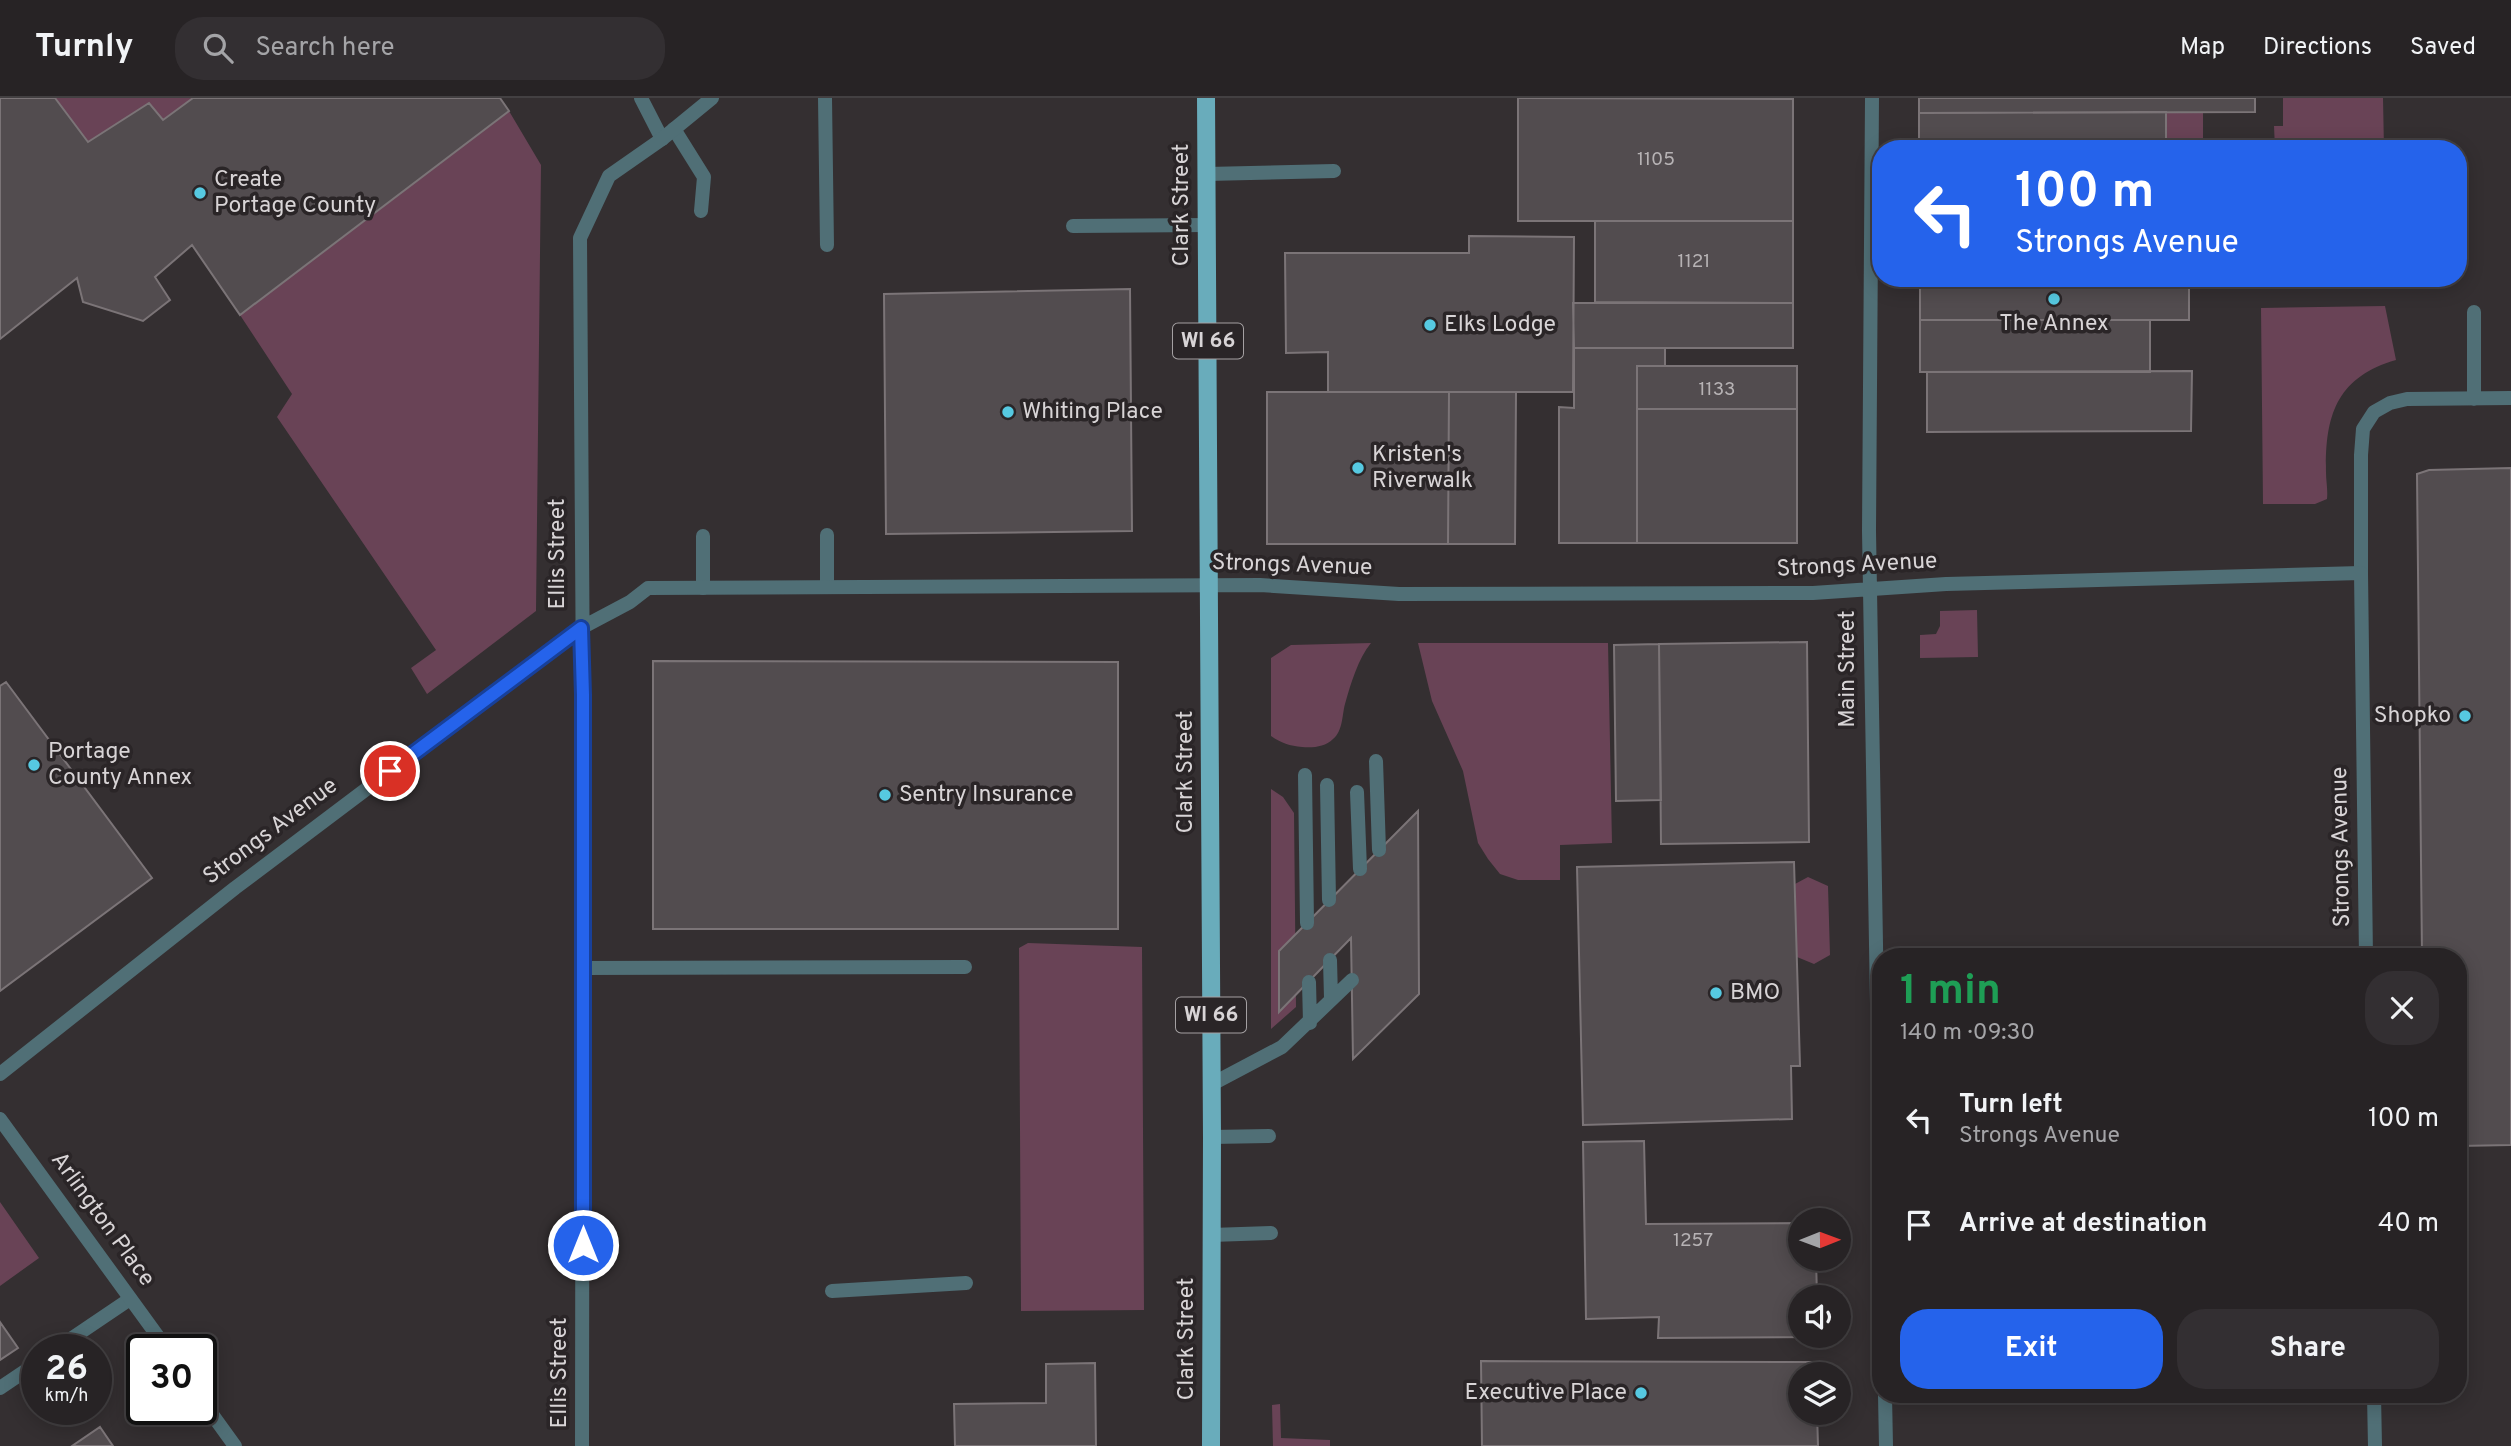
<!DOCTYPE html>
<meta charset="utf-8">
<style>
:root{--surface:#272325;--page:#332f32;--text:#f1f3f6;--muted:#a4a4a7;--line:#434042;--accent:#2563eb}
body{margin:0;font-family:Overpass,sans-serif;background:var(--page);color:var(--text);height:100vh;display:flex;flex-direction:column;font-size:26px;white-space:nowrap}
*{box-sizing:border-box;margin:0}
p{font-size:23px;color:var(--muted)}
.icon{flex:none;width:38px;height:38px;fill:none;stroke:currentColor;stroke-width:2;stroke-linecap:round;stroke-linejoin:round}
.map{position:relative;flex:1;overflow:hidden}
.details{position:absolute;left:1872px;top:850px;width:595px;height:455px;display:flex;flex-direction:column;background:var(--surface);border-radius:28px;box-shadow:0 4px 18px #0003,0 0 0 2px var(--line)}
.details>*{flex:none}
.hud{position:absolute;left:1872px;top:42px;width:595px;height:147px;border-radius:28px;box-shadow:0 4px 18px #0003,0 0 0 2px var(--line);background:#2563eb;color:#fff;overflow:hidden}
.needle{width:46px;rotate:89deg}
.tools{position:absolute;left:1788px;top:1110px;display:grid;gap:14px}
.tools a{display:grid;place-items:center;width:63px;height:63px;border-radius:50%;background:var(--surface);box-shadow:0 4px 18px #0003,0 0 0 2px var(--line);font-size:35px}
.speed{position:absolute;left:21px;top:1236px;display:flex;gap:14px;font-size:35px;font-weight:700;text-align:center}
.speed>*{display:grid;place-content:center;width:91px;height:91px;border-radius:50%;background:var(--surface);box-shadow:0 4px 18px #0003,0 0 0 2px var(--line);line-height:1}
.speed small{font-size:18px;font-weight:400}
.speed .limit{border:4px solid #111;border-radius:10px;background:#fff;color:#111}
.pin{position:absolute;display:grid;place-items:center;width:60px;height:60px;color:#fff;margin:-30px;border:4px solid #fff;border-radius:50%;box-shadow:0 2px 7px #0007}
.me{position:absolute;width:77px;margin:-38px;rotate:0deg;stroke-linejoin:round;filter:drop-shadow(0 0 5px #0008)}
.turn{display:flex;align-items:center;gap:24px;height:147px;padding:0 28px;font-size:32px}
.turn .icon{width:91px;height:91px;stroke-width:2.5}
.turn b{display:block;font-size:49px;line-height:60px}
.round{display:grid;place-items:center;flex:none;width:74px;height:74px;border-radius:28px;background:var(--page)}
.headline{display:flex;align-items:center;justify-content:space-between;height:119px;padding:0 28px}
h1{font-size:42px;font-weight:700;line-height:52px;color:#1e9e55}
.cta{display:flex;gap:14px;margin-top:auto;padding:14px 28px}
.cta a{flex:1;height:80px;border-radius:28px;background:var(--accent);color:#fff;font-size:28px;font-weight:700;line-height:80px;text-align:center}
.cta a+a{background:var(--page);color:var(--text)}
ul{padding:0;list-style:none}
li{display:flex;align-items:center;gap:21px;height:105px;padding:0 28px}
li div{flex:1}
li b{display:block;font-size:26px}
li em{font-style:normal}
header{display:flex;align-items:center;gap:42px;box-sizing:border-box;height:98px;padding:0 35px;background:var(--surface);border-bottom:2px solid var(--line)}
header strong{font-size:33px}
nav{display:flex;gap:38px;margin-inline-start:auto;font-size:24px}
.search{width:490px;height:63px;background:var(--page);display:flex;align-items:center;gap:18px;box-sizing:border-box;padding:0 24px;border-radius:28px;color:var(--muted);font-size:26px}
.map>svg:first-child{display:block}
</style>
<header>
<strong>Turnly</strong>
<div class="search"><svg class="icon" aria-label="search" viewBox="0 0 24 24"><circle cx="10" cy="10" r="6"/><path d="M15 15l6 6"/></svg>Search here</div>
<nav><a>Map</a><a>Directions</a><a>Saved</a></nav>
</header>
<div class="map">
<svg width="2511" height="1348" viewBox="0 0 2511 1348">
<rect width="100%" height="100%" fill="#342f31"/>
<path fill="#694356" d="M55,0H193L163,22L88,44Z
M2283,0H2383L2384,51H2275L2274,28H2283Z
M509,13L541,67L536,513L427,596L411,570L436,552L277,319L292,296L240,217Z
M2166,14H2203V51H2166Z
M2385,208L2396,262C2337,279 2325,317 2326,374C2326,383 2328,392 2327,401L2315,406H2263L2261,210Z
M1977,512L1978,559L1920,560V537L1936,536L1940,528V513Z
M1371,545C1358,561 1351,585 1345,606C1342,617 1343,633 1333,641C1325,649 1313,650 1302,649C1290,648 1281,645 1271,638V560L1291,547Z
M1418,545H1608L1612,745L1560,747V782H1518L1500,776L1488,761L1478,745L1463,673L1432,603Z
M1271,691L1283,699L1294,715L1296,909L1271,931Z
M1808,779L1828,788L1830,857L1814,866L1797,859L1795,786Z
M1028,845L1142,849L1144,1212L1021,1213L1019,850Z
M0,1104L39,1160L0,1188Z
M1280,1306L1281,1340L1330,1342V1348H1273L1272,1307Z"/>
<path fill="#524c4f" stroke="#7b7477" stroke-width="2" d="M0,0H55L88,44L149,5L163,22L193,0H500L509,13L240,217L192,147L155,179L170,202L143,223L83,204L77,180L0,241Z
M1518,0L1793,1V123H1518Z
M1518,0H1793V1Z
M1919,0H2255V14L1919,15Z
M2166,14V51H1919V15Z
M1595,123H1793V205L1595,204Z
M1469,138L1574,139L1573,294H1328V254L1286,255L1285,155H1469Z
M1920,180H2189V222H1920Z
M1130,191L1132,433L886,436L884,196Z
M1573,205H1793V250H1574Z
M1920,222H2150V274H1920Z
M1574,250H1665V268H1637V445H1559V309L1574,310Z
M1637,268H1797V311H1637Z
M2192,273L2191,333L1927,334V274Z
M1267,294H1449L1448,446H1267Z
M1449,294H1516L1515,446H1448Z
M1637,311H1797V445H1637Z
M2511,370V1047L2459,1048V859H2422L2417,376L2429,372Z
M1807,544L1809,744L1661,746L1659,546Z
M1659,546L1661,702L1616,703L1614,547Z
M653,563L1118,564V831H653Z
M6,584L152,780L0,893V588Z
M1418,713L1419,896L1353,961L1351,840L1279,914V853Z
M1794,764L1800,968H1791L1792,1021L1583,1027L1577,769Z
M1644,1043L1646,1126L1801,1125V1160H1816L1817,1199H1801V1237L1817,1239L1658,1240L1659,1219L1586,1221L1583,1044Z
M0,1224L18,1250L0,1262Z
M1481,1263L1815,1264L1816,1276H1801V1314H1817L1818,1348H1482Z
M1095,1265L1096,1348H955L954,1306L1046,1305V1266Z
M100,1329L113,1348H72Z"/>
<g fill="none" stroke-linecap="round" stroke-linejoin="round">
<path stroke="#506f76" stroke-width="14" d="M641,0L662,41
M825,0L827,147
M674,31L704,79L701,113
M1207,76L1334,73
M1073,128L1207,127
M2474,301V214
M827,437V489
M2361,475V357L2363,331L2374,314L2390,305L2407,301L2511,300
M703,490V438
M1376,663L1379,752
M1305,677L1307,825
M1327,687L1329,802
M1357,694L1360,771
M1330,862L1331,900
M582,870L965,869
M1309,884L1310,925
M1212,986L1282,949L1352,882
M1212,1039L1269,1038
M1211,1137L1271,1135
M832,1193L966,1185
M56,1251L130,1201
M0,1290L37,1265
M2374,1297L2375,1348"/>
<path stroke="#506f76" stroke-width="14" d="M1872,0L1869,433L1881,1141
M0,976L235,790L539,561L581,530L630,504L648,490L1260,487L1399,496L1813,495L1946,486L2361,475L2366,859
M0,1021L167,1251
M1885,1297L1886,1348
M201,1301L235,1348
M582,1348L583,597L580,140L609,78L662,41L712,0"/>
<path stroke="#69acbb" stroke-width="18" d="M1206,0L1212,1039L1211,1348"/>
</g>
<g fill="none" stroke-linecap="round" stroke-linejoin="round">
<defs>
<path id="route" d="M390,673L581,530L583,597V1147"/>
</defs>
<use href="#route" stroke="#184099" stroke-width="18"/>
<use href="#route" stroke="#2563eb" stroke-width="12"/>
</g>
<g fill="#56c9e1" stroke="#2a2527" stroke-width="2.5">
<circle cx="200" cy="95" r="7"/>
<circle cx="2054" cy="201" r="7"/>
<circle cx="1430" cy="227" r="7"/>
<circle cx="1008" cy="314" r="7"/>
<circle cx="1358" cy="370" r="7"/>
<circle cx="2465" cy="618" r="7"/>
<circle cx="34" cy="667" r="7"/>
<circle cx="885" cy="697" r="7"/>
<circle cx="1716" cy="895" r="7"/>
<circle cx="1641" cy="1295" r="7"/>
</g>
<g text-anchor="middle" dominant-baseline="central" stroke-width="7" stroke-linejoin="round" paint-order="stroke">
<g font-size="19" fill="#b6b2b4">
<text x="1656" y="62">1105</text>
<text x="1694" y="164">1121</text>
<text x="1717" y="292">1133</text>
<text x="1693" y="1143">1257</text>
</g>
<g fill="#2a2527" stroke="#a4a0a2" stroke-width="2">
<rect x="1173" y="225.5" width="70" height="35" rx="5"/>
<rect x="1176" y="899.5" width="70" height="35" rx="5"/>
</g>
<g font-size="21" font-weight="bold" fill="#d8d4d6">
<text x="1208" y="243">WI 66</text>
<text x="1211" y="917">WI 66</text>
</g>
<g font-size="23" fill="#d8d4d6" stroke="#2a2527" text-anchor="start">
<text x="214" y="82">Create<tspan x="214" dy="26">Portage County</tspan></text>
<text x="2054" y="226" text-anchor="middle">The Annex</text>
<text x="1444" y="227">Elks Lodge</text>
<text x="1022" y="314">Whiting Place</text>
<text x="1372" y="357">Kristen's<tspan x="1372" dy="26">Riverwalk</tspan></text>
<text x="2451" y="618" text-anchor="end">Shopko</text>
<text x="48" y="654">Portage<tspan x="48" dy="26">County Annex</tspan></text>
<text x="899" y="697">Sentry Insurance</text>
<text x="1730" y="895">BMO</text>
<text x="1627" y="1295" text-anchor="end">Executive Place</text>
</g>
<g font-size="23" fill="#d8d4d6" stroke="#2a2527">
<text transform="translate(1182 107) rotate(-90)">Clark Street</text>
<text transform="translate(558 456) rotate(-90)">Ellis Street</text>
<text transform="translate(1292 468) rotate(2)">Strongs Avenue</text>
<text transform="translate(1857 468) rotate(-3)">Strongs Avenue</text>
<text transform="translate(1848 571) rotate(-90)">Main Street</text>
<text transform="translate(1186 674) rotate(-90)">Clark Street</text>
<text transform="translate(271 734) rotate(-37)">Strongs Avenue</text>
<text transform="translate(2342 749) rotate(-91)">Strongs Avenue</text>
<text transform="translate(102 1122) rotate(54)">Arlington Place</text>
<text transform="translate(1187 1241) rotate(-90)">Clark Street</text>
<text transform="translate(560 1275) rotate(-90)">Ellis Street</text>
</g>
</g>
</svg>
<div class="tools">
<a><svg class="needle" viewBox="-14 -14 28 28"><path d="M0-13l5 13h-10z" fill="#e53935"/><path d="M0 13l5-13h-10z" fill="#a4a4a7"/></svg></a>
<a><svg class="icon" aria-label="sound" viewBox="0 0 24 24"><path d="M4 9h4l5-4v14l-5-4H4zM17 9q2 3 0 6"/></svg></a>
<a><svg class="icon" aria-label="layers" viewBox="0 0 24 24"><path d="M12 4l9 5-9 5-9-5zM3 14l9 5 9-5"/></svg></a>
</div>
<div class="speed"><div>26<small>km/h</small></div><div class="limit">30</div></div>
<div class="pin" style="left:390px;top:673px;background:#d93025"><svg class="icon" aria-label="arrive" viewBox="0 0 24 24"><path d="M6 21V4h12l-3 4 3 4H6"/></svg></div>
<svg class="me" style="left:583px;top:1147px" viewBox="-20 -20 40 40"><circle r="17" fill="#2563eb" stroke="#fff" stroke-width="3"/><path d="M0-11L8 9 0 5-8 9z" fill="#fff"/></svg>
<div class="hud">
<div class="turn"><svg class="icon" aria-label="left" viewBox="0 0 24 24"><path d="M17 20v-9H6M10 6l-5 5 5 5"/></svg><div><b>100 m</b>Strongs Avenue</div></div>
</div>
<section class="details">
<div class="headline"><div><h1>1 min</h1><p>140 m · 09:30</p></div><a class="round"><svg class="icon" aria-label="close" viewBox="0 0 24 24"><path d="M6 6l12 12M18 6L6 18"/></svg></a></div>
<ul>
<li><svg class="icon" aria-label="left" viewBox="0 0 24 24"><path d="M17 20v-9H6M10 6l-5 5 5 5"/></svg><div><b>Turn left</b><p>Strongs Avenue</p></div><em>100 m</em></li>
<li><svg class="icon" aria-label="arrive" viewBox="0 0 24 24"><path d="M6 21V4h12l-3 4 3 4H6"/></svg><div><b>Arrive at destination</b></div><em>40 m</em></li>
</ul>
<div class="cta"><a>Exit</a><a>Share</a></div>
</section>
</div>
